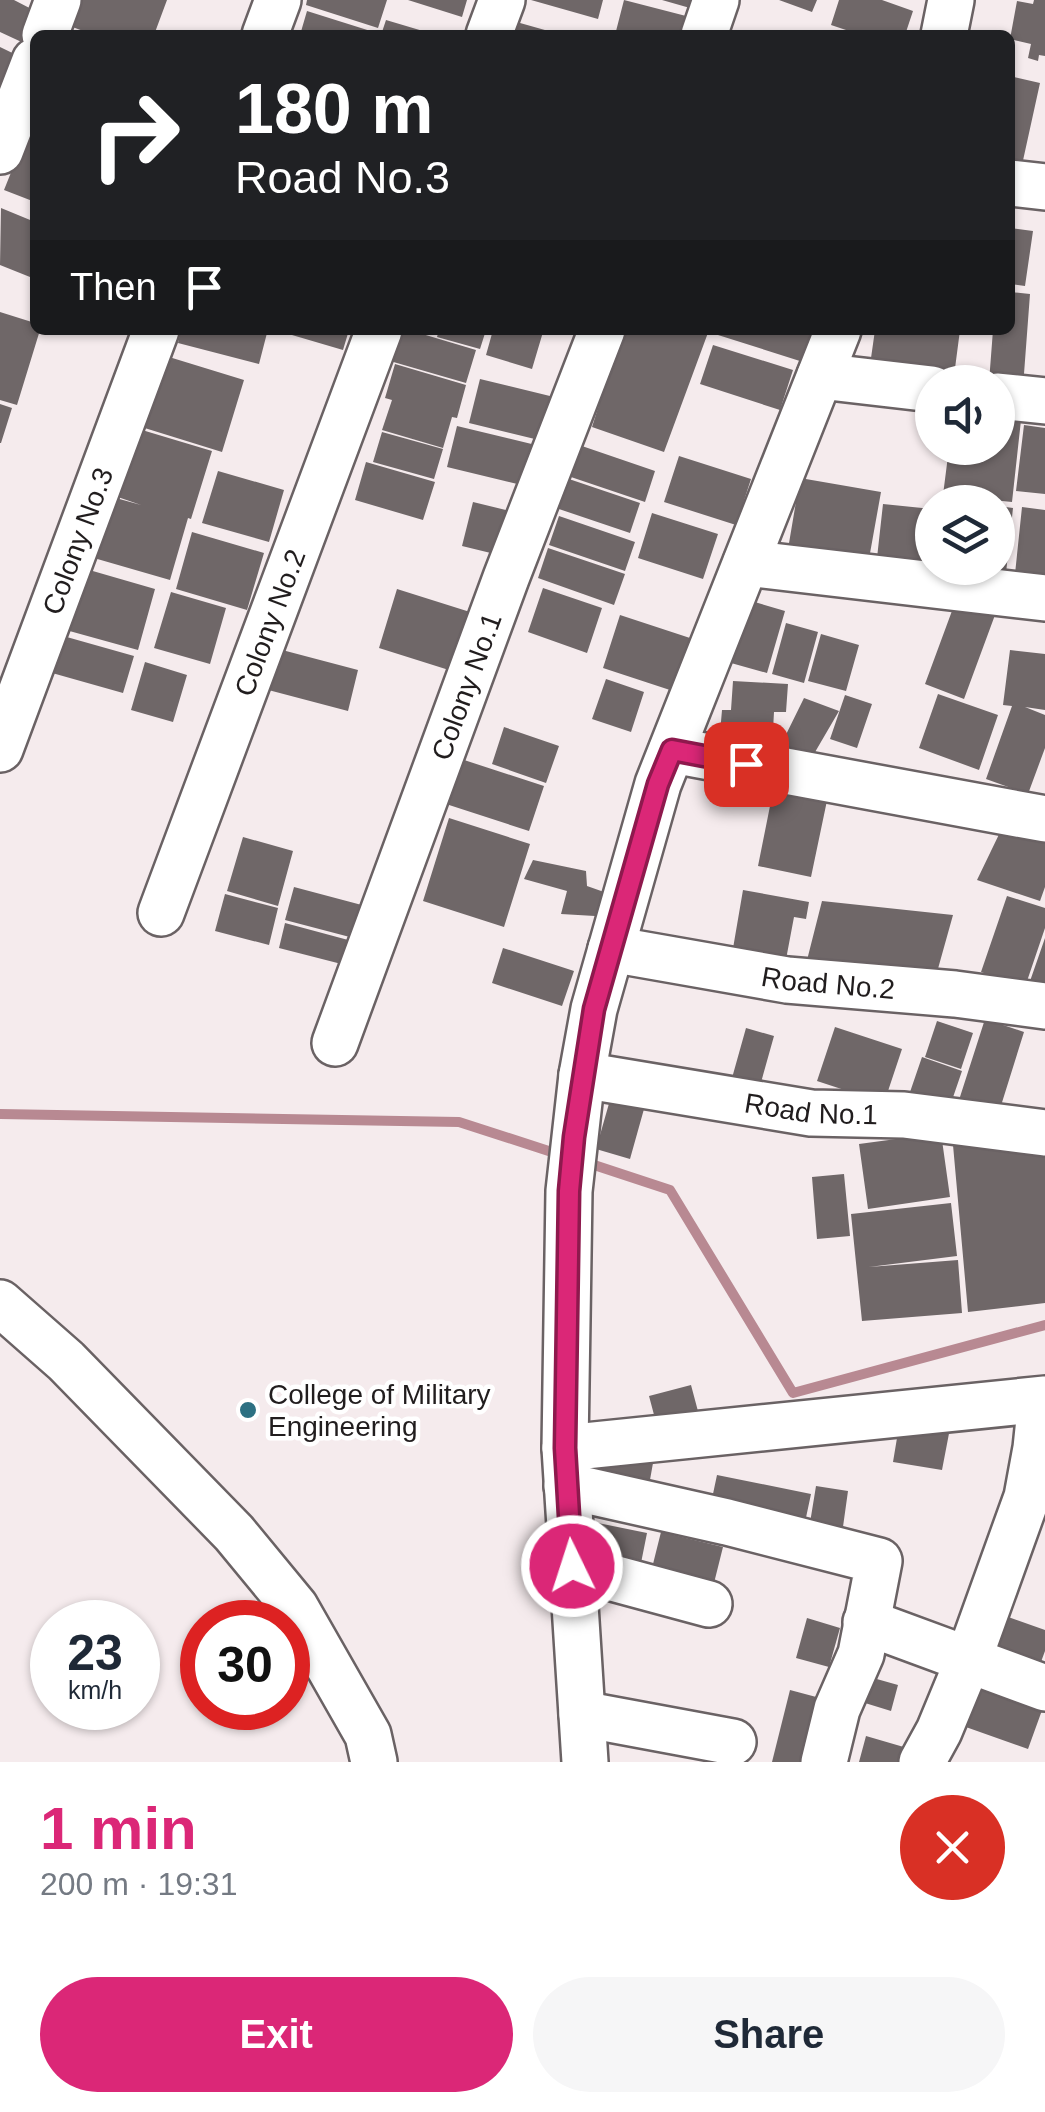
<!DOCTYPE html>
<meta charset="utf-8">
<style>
:root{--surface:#fff;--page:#f6f6f7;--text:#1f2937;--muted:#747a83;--accent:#db2777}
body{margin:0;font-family:Arial,sans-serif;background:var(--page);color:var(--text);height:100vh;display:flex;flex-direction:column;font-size:38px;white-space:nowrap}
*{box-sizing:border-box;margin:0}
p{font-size:32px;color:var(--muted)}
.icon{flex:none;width:55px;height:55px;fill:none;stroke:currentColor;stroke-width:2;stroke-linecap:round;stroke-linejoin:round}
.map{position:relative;height:1762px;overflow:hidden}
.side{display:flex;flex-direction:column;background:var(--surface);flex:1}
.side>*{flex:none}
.top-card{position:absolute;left:30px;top:30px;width:985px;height:305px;border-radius:15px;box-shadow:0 2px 8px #0004;background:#202124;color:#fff;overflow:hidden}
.controls{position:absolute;left:915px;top:365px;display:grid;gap:20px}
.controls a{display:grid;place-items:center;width:100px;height:100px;border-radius:50%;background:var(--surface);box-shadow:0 2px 8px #0004;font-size:50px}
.speed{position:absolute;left:30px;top:1600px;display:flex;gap:20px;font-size:50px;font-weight:700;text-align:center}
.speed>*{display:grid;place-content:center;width:130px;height:130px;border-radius:50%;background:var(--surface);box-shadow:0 2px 8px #0004;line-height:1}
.speed small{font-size:25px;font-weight:400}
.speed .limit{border:15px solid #d22;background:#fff;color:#111}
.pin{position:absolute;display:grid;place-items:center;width:85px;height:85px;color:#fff;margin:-42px;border-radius:20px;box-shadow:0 5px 15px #0006}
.me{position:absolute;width:110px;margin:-55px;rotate:356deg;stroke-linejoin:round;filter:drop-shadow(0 0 8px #0008)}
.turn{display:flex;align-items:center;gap:35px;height:210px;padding:0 40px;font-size:45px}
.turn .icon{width:130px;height:130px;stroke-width:2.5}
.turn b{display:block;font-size:70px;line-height:85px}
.then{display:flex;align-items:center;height:95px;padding:0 40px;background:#0003;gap:20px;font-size:38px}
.round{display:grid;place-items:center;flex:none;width:105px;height:105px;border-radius:52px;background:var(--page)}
.head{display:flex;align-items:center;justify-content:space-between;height:170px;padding:0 40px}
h1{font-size:60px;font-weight:800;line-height:75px;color:var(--accent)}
.action{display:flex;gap:20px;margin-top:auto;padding:20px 40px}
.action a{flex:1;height:115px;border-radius:60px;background:var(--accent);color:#fff;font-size:40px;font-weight:800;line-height:115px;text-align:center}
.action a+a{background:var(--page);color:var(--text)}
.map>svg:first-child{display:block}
</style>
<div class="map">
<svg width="1045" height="1762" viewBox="0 0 1045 1762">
<rect width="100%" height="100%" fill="#f5ebed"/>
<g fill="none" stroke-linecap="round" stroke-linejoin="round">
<path stroke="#b88992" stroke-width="10" d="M0,1114L459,1122L564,1156
M585,1162L670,1190L793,1393L1045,1325"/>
</g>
<path fill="#6f6768" d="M0,0H14L43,15L28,45L0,32Z
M76,0H167L154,35H94L67,25Z
M307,0H387L378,28L306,5Z
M408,0H467L462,17Z
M531,0H603L598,19Z
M624,0L686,16L681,35H615Z
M662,0H699L697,10Z
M779,0H817L812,12Z
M839,0H882L913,11L905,35H861L831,25Z
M1034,0H1045V56L1039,55L1038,61L1028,58L1031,44L1010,39L1017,1L1033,4Z
M307,11L380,34V35H300Z
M386,20L433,34V35H381Z
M513,21L559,34V35H509Z
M0,47L33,63L0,93Z
M1014,77L1040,83L1022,165L1010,163V94Z
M24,140L35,144V202L4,190Z
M1,208L35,222V279L0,265Z
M1010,228L1033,231L1025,286L1010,284Z
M1010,292L1030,294L1023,387L989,382L993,330H1010Z
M0,312L35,323V330H40L17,405L0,400Z
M181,330H257L267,333L259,364L178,343Z
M275,330H349L343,350Z
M399,330H409L476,350L466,383L390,361Z
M439,330H486L480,349L437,337Z
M493,330H536L543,332L532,369L486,355Z
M623,330H709L664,452L592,427Z
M719,330H813L803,362L718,335Z
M875,330H960L954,376L870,365Z
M713,345L793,370L780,410L700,384Z
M156,353L244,380L222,452L135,425Z
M395,364L466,385L457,418L452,417L443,448L382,430L392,400L385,398Z
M480,379L554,397L543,441L469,423Z
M0,404L12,408L1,443H0Z
M998,409L1022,411L1012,502L943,495L949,448H998Z
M1024,425L1045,428V494L1016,491Z
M457,426L544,447L534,488L447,467Z
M132,427L212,451L191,519L188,518L170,580L87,556L105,495L141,505L112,495Z
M382,432L443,449L434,479L373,462Z
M579,445L655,471L645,502L568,476Z
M679,456L751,479L736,525L664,502Z
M366,462L435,482L423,520L355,500Z
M218,471L284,490L269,542L202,523Z
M566,478L640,503L630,533L556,508Z
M800,478L881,492L867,570L787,555Z
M473,502L514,512L503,556L462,546Z
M883,504L932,509V564L877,558Z
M998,506L1013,508L1006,573L976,568H998Z
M1022,507L1045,510V596L1013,593Z
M652,513L718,534L703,579L638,558Z
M559,516L635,542L625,571L549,545Z
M192,532L264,553L247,610L176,589Z
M548,548L625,574L614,605L538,578Z
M72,565L155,589L138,650L55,627Z
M543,588L602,608L587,653L528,632Z
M397,589L470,612L452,671L379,648Z
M171,592L226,608L210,664L154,648Z
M748,600L785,611L767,673L731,663Z
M956,600L995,615L964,699L925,684Z
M620,615L690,638L673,691L603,668Z
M786,623L818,632L804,683L772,674Z
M49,632L134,656L123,693L38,669Z
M821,634L859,645L846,691L808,681Z
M267,646L358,670L348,711L257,687Z
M1010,650L1045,654V710L1025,707L1045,715V748L1028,794L986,779L1012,706L1003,705Z
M145,662L187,675L173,722L131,710Z
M606,679L644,692L631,732L592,719Z
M733,681L788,684L786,712H774L772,748L719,745L722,710H731Z
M938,694L998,715L979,770L919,748Z
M845,695L872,704L857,748L830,739Z
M804,698L839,711L804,771L772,763Z
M504,727L559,746L546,783L492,764Z
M461,759L544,786L529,831L446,804Z
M775,781L829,791L811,877L758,866Z
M449,818L530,844L504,927L423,901Z
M1004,824L1045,831V887L1040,901L977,880Z
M243,837L293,851L278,906L227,891Z
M533,860L586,871L587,886L604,892L595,916L561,914L567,891L524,879Z
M294,887L373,908L365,941L285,920Z
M743,890L809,902L806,919L794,917L784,970L731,960Z
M225,894L278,908L269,945L215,931Z
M1007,896L1045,908V928L1025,987L981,972Z
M822,901L953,915L934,983L805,968Z
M285,923L363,944L357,968L279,948Z
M1045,938V989L1029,984Z
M503,948L574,971L562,1006L492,983Z
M985,1019L1024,1032L999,1112L959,1100Z
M937,1021L973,1033L961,1069L925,1057Z
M835,1027L902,1049L884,1103L817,1081Z
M746,1028L774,1036L760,1086L732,1078Z
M922,1057L962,1071L949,1109L909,1095Z
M610,1100L644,1109L630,1159L596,1149Z
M941,1133L950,1197L868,1209L859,1144Z
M953,1145L1045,1147V1303L968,1312Z
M844,1174L850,1236L817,1239L812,1177Z
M951,1203L957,1256L869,1267L958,1260L962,1313L862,1321L851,1214Z
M691,1385L699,1415L657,1426L649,1396Z
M901,1414L951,1423L942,1470L893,1462Z
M607,1455L653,1463L648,1491L602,1483Z
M717,1475L811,1494L804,1527L710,1508Z
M816,1486L848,1491L842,1534L809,1529Z
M598,1523L647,1533L638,1578L589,1569Z
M661,1532L723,1547L713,1587L651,1572Z
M1000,1614L1045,1630V1651L1038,1670L987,1652Z
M807,1618L840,1628L829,1667L796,1658Z
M859,1674L898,1685L891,1711L852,1699Z
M979,1679L1045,1702L1028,1749L963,1726Z
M790,1690L820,1698L814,1762H772Z
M866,1736L914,1750L911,1762H859Z"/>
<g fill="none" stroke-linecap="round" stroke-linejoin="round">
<defs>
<g id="minor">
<path d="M45,35L58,0"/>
<path d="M265,35L278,0"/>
<path d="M489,35L502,0"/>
<path d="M704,35L716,0"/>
<path d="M944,35L951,0"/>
<path d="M0,151L35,61"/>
<path d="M1010,183L1045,187"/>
<path d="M820,376L932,389"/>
<path d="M998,396L1045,401"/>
<path d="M746,563L1045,598"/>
<path id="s1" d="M0,749L156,330"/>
<path d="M672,750L1045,819"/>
<path id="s2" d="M161,913L379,330"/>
<path id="s3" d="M611,949L787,980L955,994L1045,1006"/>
<path id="s4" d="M335,1043L506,578L602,330"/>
<path id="s5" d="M582,1075L811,1113L904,1115L1045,1133"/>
<path d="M0,1303L66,1361L234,1533L295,1607L368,1735L374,1762"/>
<path d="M565,1448L1045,1399"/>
<path d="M567,1486L727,1522L879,1561L861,1654L837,1709L824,1762"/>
<path d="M572,1567L709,1604"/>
<path d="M866,1622L1045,1688"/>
<path d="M582,1714L733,1742"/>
<path d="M585,1762L565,1448L569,1191L582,1075L594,1009L658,784L838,330"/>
<path d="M922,1762L939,1731L968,1661L1027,1497L1036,1448L1041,1400"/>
</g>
</defs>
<use href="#minor" stroke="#6a6264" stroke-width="50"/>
<use href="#minor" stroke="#fff" stroke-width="45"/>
</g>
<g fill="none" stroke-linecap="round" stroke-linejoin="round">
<defs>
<path id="route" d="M572,1566L565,1448L569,1191L574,1137L594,1009L658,784L672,750L746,764"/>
</defs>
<use href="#route" stroke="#8e194d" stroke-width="25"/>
<use href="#route" stroke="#db2777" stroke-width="18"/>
</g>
<circle fill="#2d7082" stroke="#fff" stroke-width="4" cx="248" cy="1410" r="10"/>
<g text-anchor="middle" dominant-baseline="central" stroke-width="9" stroke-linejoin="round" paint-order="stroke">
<g font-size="28" fill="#211d1e" stroke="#fff">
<text stroke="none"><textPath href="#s1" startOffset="222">Colony No.3</textPath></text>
<text stroke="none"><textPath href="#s2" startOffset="310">Colony No.2</textPath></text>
<text stroke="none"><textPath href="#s4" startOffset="380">Colony No.1</textPath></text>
<text stroke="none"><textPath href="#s3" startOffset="220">Road No.2</textPath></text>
<text stroke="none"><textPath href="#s5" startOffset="232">Road No.1</textPath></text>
</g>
<g font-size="28" fill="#211d1e" stroke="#fff" text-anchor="start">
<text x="268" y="1394">College of Military<tspan x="268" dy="32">Engineering</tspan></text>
</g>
</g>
</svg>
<div class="controls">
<a><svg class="icon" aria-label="sound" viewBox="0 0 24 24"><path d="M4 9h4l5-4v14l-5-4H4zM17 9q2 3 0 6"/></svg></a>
<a><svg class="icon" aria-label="layers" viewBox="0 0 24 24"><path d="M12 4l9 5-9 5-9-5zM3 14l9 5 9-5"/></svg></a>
</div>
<div class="speed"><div>23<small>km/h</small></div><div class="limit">30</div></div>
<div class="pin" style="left:746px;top:764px;background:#d93025"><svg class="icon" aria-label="arrive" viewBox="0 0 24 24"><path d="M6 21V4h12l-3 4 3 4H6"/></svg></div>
<svg class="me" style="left:572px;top:1566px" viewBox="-20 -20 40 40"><circle r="17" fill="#db2777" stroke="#fff" stroke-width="3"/><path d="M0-11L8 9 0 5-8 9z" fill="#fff"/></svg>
<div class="top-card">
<div class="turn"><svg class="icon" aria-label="right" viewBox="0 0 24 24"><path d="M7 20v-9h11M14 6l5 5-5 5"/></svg><div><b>180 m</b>Road No.3</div></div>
<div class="then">Then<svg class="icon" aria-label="arrive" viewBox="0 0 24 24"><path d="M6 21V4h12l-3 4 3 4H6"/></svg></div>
</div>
</div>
<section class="side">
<div class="head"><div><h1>1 min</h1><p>200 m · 19:31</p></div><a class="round" style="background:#d93025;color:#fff"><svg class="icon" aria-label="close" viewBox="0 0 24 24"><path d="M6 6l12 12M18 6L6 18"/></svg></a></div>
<div class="action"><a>Exit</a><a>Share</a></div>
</section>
